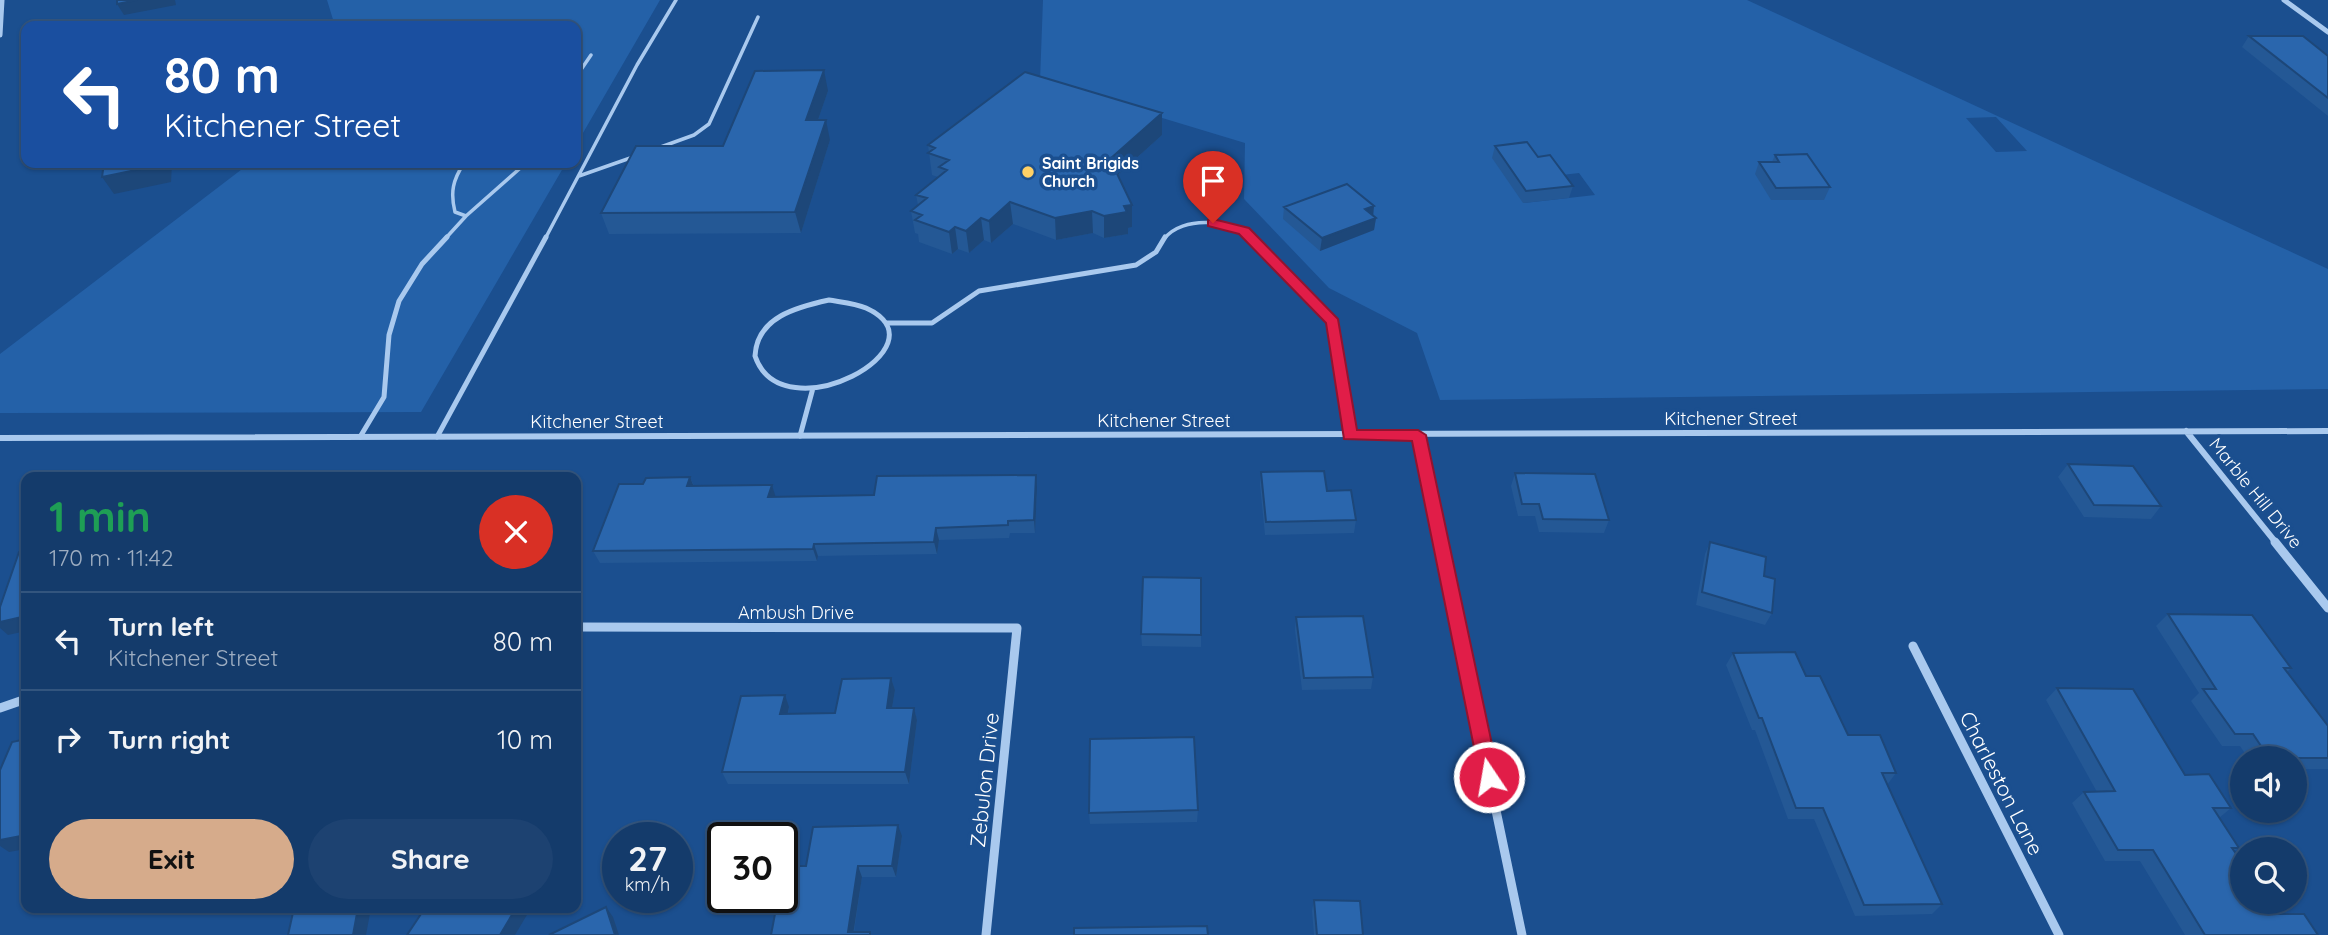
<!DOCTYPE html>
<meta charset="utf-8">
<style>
:root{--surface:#143b6b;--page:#1d4271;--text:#f1f3f6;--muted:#9dadc1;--line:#33557e;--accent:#d6ab8b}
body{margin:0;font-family:Quicksand,sans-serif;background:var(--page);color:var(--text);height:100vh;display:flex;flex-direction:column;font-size:26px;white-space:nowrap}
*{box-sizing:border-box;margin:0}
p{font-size:23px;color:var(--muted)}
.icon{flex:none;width:38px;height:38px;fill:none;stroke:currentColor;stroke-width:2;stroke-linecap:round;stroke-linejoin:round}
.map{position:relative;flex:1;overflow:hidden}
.sheet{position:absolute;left:21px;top:472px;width:560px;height:441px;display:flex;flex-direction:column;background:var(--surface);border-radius:14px;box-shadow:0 2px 5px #0004,0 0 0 2px var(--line)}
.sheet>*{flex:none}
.top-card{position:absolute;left:21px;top:21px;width:560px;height:147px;border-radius:14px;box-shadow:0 2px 5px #0004,0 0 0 2px var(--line);background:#1a4fa0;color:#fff;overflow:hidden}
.buttons{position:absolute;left:2230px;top:746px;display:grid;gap:14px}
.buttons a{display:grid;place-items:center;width:77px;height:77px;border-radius:50%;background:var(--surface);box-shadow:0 2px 5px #0004,0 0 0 2px var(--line);font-size:35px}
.speed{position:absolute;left:602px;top:822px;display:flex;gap:14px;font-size:35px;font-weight:700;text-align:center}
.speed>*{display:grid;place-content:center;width:91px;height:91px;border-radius:50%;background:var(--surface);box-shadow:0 2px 5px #0004,0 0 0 2px var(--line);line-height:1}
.speed small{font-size:18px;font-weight:400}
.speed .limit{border:4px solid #111;border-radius:10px;background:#fff;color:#111}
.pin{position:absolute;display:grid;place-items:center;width:60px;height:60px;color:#fff;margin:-72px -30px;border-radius:50% 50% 50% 0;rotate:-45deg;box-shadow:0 0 7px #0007}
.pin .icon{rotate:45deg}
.me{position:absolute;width:77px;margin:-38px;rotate:348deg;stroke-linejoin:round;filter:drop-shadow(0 0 5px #0008)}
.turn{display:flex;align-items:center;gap:24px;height:147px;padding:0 28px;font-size:32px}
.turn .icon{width:91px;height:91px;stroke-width:2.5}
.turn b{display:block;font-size:49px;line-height:60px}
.round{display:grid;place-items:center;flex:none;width:74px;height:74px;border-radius:37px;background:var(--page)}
.headline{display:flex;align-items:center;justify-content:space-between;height:119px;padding:0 28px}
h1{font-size:42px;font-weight:700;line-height:52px;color:#1e9e55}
.primary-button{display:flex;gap:14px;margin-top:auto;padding:14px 28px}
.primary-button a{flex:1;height:80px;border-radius:42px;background:var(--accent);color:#111;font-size:28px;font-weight:700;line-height:80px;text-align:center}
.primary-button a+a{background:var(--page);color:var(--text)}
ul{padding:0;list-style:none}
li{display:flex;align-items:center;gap:21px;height:98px;padding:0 28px;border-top:2px solid var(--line)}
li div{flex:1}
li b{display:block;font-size:26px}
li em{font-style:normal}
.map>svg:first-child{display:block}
</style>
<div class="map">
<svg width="2328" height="935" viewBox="0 0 2328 935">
<rect width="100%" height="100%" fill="#1b4f8f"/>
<path fill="#2461a8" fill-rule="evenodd" d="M327,0H660L576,145V26H335Z
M1043,0H1747L2328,269V389L1440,400L1417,333L1329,288L1244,199L1245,143L1040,81ZM1996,117L2027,151L1996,152L1966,118ZM1579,173L1595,195L1523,203L1553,176Z
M250,163H566L421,412L0,413V354Z"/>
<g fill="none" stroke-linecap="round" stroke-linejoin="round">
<path stroke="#a9c9ee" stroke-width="3.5" d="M576,77L591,55
M658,148L694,135L709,124L758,17
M464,163C453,180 450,192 455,212L466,216
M579,176L636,156
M445,239L466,216L526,163
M545,239L637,65L676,0
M1164,239C1182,215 1233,219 1252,239"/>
<path stroke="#a9c9ee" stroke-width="5" d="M1250,237L1333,322L1350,435
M829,300C840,302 855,303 866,308C950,346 782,436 755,356C757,317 797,307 829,300Z
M887,323H932L979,291L1136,265L1156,252L1165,237
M800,436L813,388
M360,437L384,397L389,335L399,301L422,264L447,237
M437,437L546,237"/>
<path stroke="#a9c9ee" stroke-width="5" d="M2284,0L2328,32
M0,35L2,0"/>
<path stroke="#a9c9ee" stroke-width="6" d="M2186,431L2277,544
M1418,435L1441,544
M0,438L2328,431"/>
<path stroke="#a9c9ee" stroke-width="9" d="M1440,542L1522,935
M2275,542L2328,608
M576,627L1017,628L986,935
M1913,646L2059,935
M0,708L26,699"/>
</g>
<path fill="#245895" d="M2249,36L2328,56V116L2242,47Z
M828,91L818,120L830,140L801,233L609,234L601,213L723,146Z
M1162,135L1118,175L1132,205V227L1128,228V234L1104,238L1093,233L1056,240L1013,224L991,243L984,240L969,253L958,249L952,254L919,242L918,234L915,233L911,211L918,205L916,195L938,177L932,175L928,145Z
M1495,146L1538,157L1573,186L1569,198L1523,203L1492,158Z
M1775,155L1830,187L1824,200H1771L1755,174L1759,162H1772Z
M1284,207L1373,215L1376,218L1374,230L1320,251L1283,219Z
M2068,464L2161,506L2151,519L2084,517L2058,477Z
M1261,472L1327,491L1356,520L1354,533L1265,535L1260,485Z
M1515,473L1609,520L1604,533L1539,532L1535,516H1518L1511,486Z
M690,477L694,486L772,485L775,497L874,495L1037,488L1035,533H1010L1009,538L939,540L937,554L818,556L817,561L600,563L593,551L643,484Z
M1710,542L1764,576L1772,613L1765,625L1696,605L1705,554Z
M2168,614L2291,668L2287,672L2328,726V769H2294V758H2248L2240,746H2222L2191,701L2199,693L2156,626Z
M1296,617L1373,677L1371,689L1302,690L1295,630Z
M1141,634L1201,635V647L1142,646Z
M1733,653L1806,676L1848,735L1896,773L1887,785L1942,904L1932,914L1855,916L1814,819H1788L1755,730H1752L1726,665Z
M891,678L895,690L892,708H914L917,720L909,784H728L722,772L789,707L788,714L835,713Z
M2057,688L2185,775L2231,808L2219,818L2239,848L2234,851L2276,914L2318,935H2185L2140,861H2105L2072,803L2084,792H2097L2046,700Z
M1198,810L1197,822L1090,824L1089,813Z
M902,836L896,877H862L854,932H870L871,935H771L806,866Z
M1314,900L1363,935H1314L1312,911Z"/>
<path fill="#1d4779" d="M137,0H175L176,5L124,15L117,4Z
M824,70L828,91L811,140L806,120Z
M1162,113V135L1111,181L1110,159Z
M826,120L830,140L801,233L795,212Z
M160,163H172L171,182L114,194L102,177Z
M1010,202L1013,224L991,243L989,221Z
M1132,205V227L1128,228V234L1104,238V216L1124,206Z
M1374,206L1373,218L1365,209Z
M1092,211L1093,233L1056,240L1055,218Z
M981,218L984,240L969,253L966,231Z
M1376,218L1374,230L1320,251L1322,238Z
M955,227L958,249L952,254L949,232Z
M1036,475L1037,488L1035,533L1034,520Z
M690,477L695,490L687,486Z
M772,485L776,498L768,497Z
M936,528L939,540L937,554L934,542Z
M814,544L818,556L817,561L813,549Z
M26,616V631L8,635L0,628V622Z
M891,678L895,690L890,720L887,708Z
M785,695L789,707L785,726L780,714Z
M914,708L917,720L909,784L905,772Z
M898,825L902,836L896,877L892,866Z
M0,826L26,835V849L9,852L0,846Z
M858,866L862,877L853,935L848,932Z
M606,907L613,917L619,935H615Z
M358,908H371L366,935H353Z
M516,908H531L515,935H500Z"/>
<path fill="#2a66ad" stroke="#1d4779" stroke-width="2" d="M117,0H137L117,4Z
M2249,36H2303L2328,56V98Z
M824,70L806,120H826L795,212L601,213L636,146H723L755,71Z
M1025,72L1162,113L1110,159L1132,205L1124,206L1127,212L1104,216L1092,211L1055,218L1010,202L989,221L981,218L966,231L955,227L949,232L915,220L922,215L911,211L927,198L916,195L947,170L939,167L949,160L928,153L935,148L928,145Z
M1527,142L1538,157L1550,155L1573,186L1526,191L1495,146Z
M1807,154L1830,187L1776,188L1759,162H1779L1775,155Z
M104,163H160V165L102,177Z
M1347,184L1374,206L1365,209L1376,218L1322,238L1284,207Z
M2068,464L2133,466L2161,506L2094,505Z
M1324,471L1327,491L1351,490L1356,520L1266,522L1261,472Z
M1515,473L1595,474L1609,520L1543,519L1539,504H1522Z
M1036,475L1034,520L1008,521V525L936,528L934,542L814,544L813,549L593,551L619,484H643L646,478L690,477L687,486L772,485L768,497L874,495L877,476Z
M1710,542L1766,557L1764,576L1775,579L1772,613L1702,592Z
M26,550V616L0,622V607L19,552Z
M1143,577L1201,578V635L1141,634Z
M2168,614L2252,615L2291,668H2284L2328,726V758H2269L2253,734H2235L2203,689H2216Z
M1363,616L1373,677L1304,678L1296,617Z
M1795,652L1806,676H1820L1848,735H1880L1896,773H1882L1942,904L1864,905L1823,808H1796L1762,718H1759L1733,653Z
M891,678L887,708H914L905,772H722L741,696L785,695L780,714L835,713L842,679Z
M2057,688L2133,689L2185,775L2209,774L2231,808H2213L2239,848H2232L2242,862V901H2267L2276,914H2304L2318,935H2205L2153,850H2118L2084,792L2115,791Z
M1194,737L1198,810L1089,813L1090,739Z
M26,739V835L0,840V770L12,742Z
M898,825L892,866H858L848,932H870V935H771L778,898H782V877L784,866H806L813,827Z
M1314,900L1360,901L1363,935H1317Z
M606,907L615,935H549Z
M294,908H358L353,935H288Z
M425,908H516L500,935H407Z
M1207,926L1208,935H1074V928Z"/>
<path fill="#e11d48" stroke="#92132f" stroke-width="2" d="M1213,219L1249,228L1338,319L1357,430H1418L1426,435L1499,777L1496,783L1489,786L1482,783L1480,777L1412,441L1344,439L1326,323L1239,234L1208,226V220Z"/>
<circle fill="#ffd166" stroke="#1b4f8f" stroke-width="2.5" cx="1028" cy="172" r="7"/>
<g text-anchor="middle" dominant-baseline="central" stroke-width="7" stroke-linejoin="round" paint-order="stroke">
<g font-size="16" font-weight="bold" fill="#fff" stroke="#1b4f8f" text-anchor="start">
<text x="1042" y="163">Saint Brigids<tspan x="1042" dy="18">Church</tspan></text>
</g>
<g font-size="18" fill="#fff" stroke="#1b4f8f">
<text x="1731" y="418">Kitchener Street</text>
<text x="1164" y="420">Kitchener Street</text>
<text x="597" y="421">Kitchener Street</text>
<text transform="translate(2256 493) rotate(51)">Marble Hill Drive</text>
<text x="796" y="612">Ambush Drive</text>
</g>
<g font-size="21" fill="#fff" stroke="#1b4f8f">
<text transform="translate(984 780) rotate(-84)">Zebulon Drive</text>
<text transform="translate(2002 783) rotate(63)">Charleston Lane</text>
</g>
</g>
</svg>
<div class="buttons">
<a><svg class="icon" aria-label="sound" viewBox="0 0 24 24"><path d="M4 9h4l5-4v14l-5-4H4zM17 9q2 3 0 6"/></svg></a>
<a><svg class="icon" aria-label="search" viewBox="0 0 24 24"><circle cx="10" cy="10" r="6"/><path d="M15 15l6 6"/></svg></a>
</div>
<div class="speed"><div>27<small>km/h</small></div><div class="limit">30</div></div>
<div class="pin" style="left:1213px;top:223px;background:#d93025"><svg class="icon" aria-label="arrive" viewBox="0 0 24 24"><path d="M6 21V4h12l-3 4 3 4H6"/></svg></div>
<svg class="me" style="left:1489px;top:777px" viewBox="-20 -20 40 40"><circle r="17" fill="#e11d48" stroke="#fff" stroke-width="3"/><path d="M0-11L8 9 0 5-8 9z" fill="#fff"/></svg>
<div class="top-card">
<div class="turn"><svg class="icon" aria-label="left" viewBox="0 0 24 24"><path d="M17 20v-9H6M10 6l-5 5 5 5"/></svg><div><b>80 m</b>Kitchener Street</div></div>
</div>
<section class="sheet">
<div class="headline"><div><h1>1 min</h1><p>170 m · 11:42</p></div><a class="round" style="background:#d93025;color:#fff"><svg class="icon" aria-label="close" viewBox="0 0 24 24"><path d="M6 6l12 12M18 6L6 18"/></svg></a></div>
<ul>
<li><svg class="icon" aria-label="left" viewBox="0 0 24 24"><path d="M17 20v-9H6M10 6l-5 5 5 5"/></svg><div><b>Turn left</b><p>Kitchener Street</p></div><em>80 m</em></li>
<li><svg class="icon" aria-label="right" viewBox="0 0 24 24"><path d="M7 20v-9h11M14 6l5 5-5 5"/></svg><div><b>Turn right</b></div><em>10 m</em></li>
</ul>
<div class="primary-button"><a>Exit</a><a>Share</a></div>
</section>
</div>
